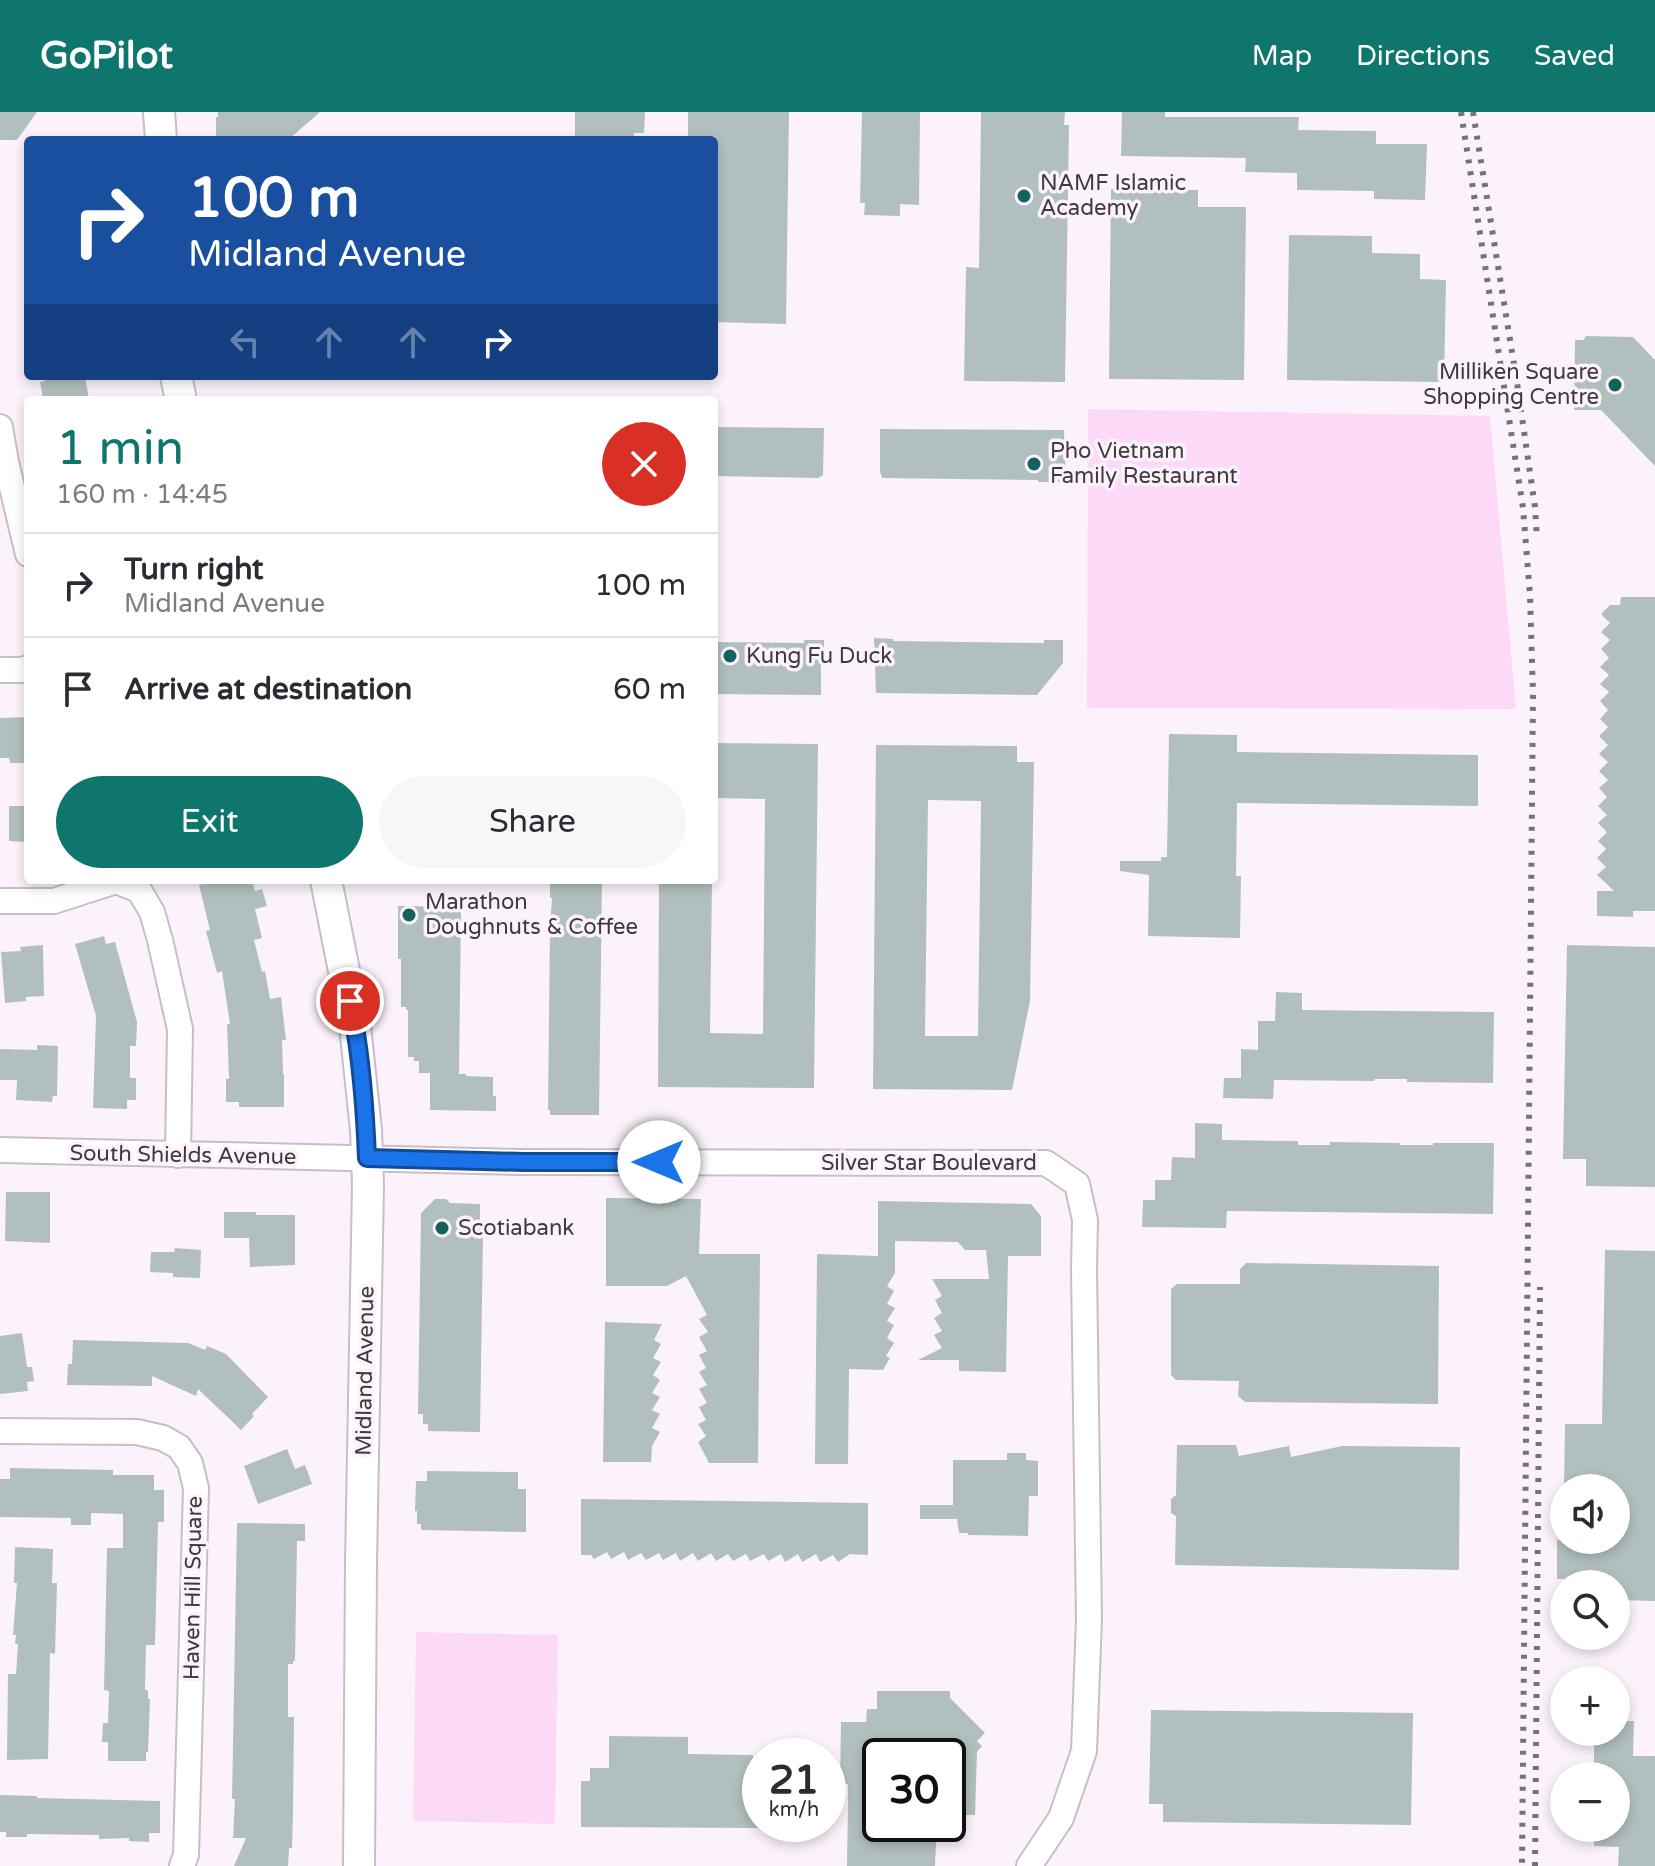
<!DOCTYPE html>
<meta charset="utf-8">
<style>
:root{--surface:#fff;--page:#f7f7f7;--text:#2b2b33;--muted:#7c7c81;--line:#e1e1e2;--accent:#0f766e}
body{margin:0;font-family:"Varela Round",sans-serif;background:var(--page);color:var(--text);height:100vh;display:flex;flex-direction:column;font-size:30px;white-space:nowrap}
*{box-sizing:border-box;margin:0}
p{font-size:26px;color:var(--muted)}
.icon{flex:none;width:44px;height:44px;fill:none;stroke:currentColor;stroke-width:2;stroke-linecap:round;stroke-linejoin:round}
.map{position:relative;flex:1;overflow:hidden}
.drawer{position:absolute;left:24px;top:284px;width:694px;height:488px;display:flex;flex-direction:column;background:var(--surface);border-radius:8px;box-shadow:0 4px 12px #0003}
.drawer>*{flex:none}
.guide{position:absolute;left:24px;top:24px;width:694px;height:244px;border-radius:8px;box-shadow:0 4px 12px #0003;background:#1a4fa0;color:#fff;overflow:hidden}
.buttons{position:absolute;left:1550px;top:1362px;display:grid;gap:16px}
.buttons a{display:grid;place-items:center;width:80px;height:80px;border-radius:50%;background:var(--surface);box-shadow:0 4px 12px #0003;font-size:40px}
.speed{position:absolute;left:742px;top:1626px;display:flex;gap:16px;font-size:40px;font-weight:700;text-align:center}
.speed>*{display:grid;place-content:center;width:104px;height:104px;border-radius:50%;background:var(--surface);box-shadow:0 4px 12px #0003;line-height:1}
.speed small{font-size:20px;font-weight:400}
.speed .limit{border:4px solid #111;border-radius:12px;background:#fff;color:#111}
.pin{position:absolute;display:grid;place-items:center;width:68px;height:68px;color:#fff;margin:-34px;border:4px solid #fff;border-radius:50%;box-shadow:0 2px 8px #0007}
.me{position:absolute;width:88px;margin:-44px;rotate:270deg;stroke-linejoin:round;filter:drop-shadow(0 0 6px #0008)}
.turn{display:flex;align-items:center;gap:28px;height:168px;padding:0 32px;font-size:36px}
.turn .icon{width:104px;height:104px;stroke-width:2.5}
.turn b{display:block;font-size:56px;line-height:68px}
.lanes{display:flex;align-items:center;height:76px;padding:0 32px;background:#0003;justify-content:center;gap:40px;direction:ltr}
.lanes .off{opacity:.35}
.round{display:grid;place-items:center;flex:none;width:84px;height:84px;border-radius:42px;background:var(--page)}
.overview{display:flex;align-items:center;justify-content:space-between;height:136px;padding:0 32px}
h1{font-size:48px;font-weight:600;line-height:60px;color:var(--accent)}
.button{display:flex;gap:16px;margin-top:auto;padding:16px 32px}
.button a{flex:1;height:92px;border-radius:48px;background:var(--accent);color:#fff;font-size:32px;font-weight:600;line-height:92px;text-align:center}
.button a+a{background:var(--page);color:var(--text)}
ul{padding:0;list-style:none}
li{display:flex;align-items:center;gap:24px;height:104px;padding:0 32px;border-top:2px solid var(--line)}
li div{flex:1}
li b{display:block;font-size:30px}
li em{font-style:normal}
header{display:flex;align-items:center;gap:48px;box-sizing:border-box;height:112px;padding:0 40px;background:var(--accent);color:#fff}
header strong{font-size:38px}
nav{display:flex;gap:44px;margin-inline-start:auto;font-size:28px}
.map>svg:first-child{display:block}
</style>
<header>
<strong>GoPilot</strong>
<nav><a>Map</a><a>Directions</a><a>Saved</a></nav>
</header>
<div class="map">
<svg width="1655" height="1754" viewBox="0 0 1655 1754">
<rect width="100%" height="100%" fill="#fcf2fb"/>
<path fill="#fdd9f8" d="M1088,297L1490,304L1516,597L1087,596Z
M416,1520L558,1523L555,1712L413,1709Z"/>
<path fill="#b1c0bf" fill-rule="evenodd" d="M0,0H37L17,28H0Z
M218,0H320L288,28H216V5H218Z
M575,0H645L644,21H634V28H575Z
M688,0H789L786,212L714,210V28H688Z
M862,0H920L919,93L900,92V104L864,103L865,91H860Z
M981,0H1065L1064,13H1069L1065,270L964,269L966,155L979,156Z
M1122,0H1165V5H1299L1298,18L1376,19V32H1427L1425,88L1374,87V79L1297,78V61L1245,60L1246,46L1121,44Z
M1111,77L1198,78V95H1246L1244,268L1109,267Z
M1289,123L1372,124V141L1420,142V167L1446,168L1444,270L1287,268Z
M1586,224L1633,225L1655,248V354L1601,298H1574L1575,228H1583Z
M44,264H85L89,288H51V284L43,286L40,270L45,269Z
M714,315L824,316L823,363L818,366L714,364Z
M880,317L1064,318L1066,370H1038V368L882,366L880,359Z
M1621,485H1655V799H1633V805L1597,804V779H1614L1597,763L1606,755L1597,746L1606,737L1598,729L1607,720L1598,711L1607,703L1598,694L1607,685L1599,676L1608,668L1599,659L1608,650L1599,642L1608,633L1599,624L1608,615L1600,607L1608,598L1600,589L1609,580L1600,572L1609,563L1600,555L1609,546L1601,537L1610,528L1601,520L1610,511L1601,502L1610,493H1620Z
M874,526L893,527V529L1044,531V528H1063V551L1037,583L876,581Z
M804,528H824V547H821V583L714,582V530L804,531Z
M28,605V651H10L9,646H0V606Z
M1169,622L1237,623V640L1478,643V694L1237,691L1236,764H1241L1240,826L1148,824L1149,763L1120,759V749H1161V745H1167Z
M714,631L818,632L814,976L658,975L659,768H712L710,921L763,922L765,687L714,686Z
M876,633L1017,634V650H1034L1030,889L1012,978L873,977ZM928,688L981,689L978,924H925Z
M9,694H28V730L9,729Z
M219,768H252L255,779L262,777L267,794L255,797L262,826L254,828L262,860L265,859L270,887L281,885L286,928H282L283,962H284V995H239V990H226V967H229L227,912H230L222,859L217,861L206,819L210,818L199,773Z
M550,768H602L599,1003H550V998H548L550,816L552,786H550Z
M398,794L457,795V800H461L459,962H466V964L493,965V984H496V999L430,998V961H419V949H414V945H408V898H406V895H401V847H398Z
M104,824L106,832L115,830L137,910L136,934H130V966H136V988H127V997L93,996L96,904L75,832Z
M43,833L44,884L26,885V889L5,891L1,840L21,839L20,835Z
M1567,833L1655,835V1075L1586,1074V1047H1563Z
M1276,880L1302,881V898L1494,900L1493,971L1407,970V967H1375L1374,969L1274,968L1273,987L1223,986L1224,966H1241V937L1258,938V909H1275Z
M37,933L58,934L57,984H53L52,990L16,988L17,968H0V937L37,938Z
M1195,1011L1222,1012V1028L1298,1029V1033H1330V1030L1400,1031V1033H1433V1031H1494L1493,1102L1227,1099L1226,1116L1142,1115L1143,1088H1155V1068H1171L1172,1045L1195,1046Z
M6,1080H50V1131L5,1129Z
M606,1086L701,1087L699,1142H760L758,1351H709L698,1330L706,1324L698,1312L706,1308L699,1295L707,1291L699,1277L707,1273L699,1260L706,1256L699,1243L707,1239L699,1225L708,1220L699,1207L707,1203L686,1164L667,1174H606Z
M435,1087H446L450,1091L480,1092V1123H483L480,1320L428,1319V1312H423V1302H418L421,1101Z
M878,1089L1031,1092L1041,1104V1144H1008L1006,1260L959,1259V1248H918L942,1236L934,1223L942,1219L934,1206L942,1201L935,1188L942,1184L932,1167H989L986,1138H965L958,1130L895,1129V1161L887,1174L894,1179L887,1192L895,1196L887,1209L894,1213L887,1226L894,1231L886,1244L890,1246L883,1258L849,1257L848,1352H815L817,1142L878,1144Z
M224,1100H256V1103H295V1153L250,1155L249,1126H224Z
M175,1136L201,1138L200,1166L173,1165V1161L150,1160L151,1140H174Z
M1605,1138L1655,1139V1489L1616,1488V1472H1578V1467H1557V1428H1616V1376H1564L1565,1312H1602Z
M1246,1151L1439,1154L1438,1292L1245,1290L1238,1284L1239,1269L1176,1268L1171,1263V1177L1177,1172H1240V1157Z
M605,1210L662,1212L654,1228L661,1232L653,1246L661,1250L653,1263L660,1268L652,1281L660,1285L652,1298L660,1302L652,1316L660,1320L652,1334L651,1350H603Z
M22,1221L27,1255H32L34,1269L27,1270L28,1279L0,1282V1224Z
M73,1228L188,1231L205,1238L207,1234L226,1242L268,1285L252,1302L254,1304L241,1318L198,1277L196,1284L152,1264V1274L67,1273L68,1252H72Z
M1177,1333H1236L1239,1344L1289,1334L1291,1345L1342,1334L1460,1335L1459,1458L1175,1453L1176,1404L1171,1401V1387L1176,1383Z
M287,1337L295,1357L305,1353L312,1372L258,1392L244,1354Z
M1007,1341H1026V1348L1038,1349V1384H1029L1028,1424L968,1423V1421H959L957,1407H920V1393H953V1348H1007Z
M10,1356L113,1358V1363H154V1378H164V1410H158L155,1533H146L145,1578H148V1587H150L148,1640H146V1649H108V1630H102L103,1611H108L109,1579L104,1578L107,1436H123V1402L91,1401V1413H71V1406L0,1405V1367H10Z
M427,1359L518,1360V1377H526V1420L421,1418V1412H417V1399H415L416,1369H427Z
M581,1387L868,1391V1443L850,1442L838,1450L833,1443L820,1450L816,1442L802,1450L798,1442L785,1450L781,1442L768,1449L764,1442L750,1449L746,1442L733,1449L728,1442L716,1449L711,1441L698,1449L693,1441L680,1449L676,1441L663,1448L659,1441L646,1448L641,1441L628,1448L624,1440L611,1447L607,1440L594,1447L591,1443H581Z
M237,1411L305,1412V1429H297L295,1549H293V1552H288V1605H294L293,1701L292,1736H289L288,1754H234L246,1726H233L235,1687H232Z
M15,1435L53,1437L52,1471H57L55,1542L50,1541L48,1647L7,1648L8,1562H16L18,1532H15L16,1523H13L17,1471H14Z
M877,1579H950V1586L985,1621L977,1629L982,1634L977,1640L975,1703H948V1644H880V1712H950L936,1730L935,1754H847L848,1691V1672H840L841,1610H866L867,1597H877Z
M1151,1598L1413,1601L1411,1713L1163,1710V1692H1149Z
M1616,1609H1634L1633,1644H1655V1754H1618L1619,1735L1594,1734V1716H1616V1664H1594V1620H1616Z
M609,1624L688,1625V1642L753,1643V1692L760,1693V1716L581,1715V1669H590V1656H609Z
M0,1683L37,1684V1686L160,1689V1721H149V1730L129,1729V1726L99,1727V1723L27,1722V1725H6V1720H0Z"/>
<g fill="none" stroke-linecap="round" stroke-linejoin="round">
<defs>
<path id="minor" d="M0,315L6,350L28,442
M0,558H22L28,556
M0,789H54L116,769L139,778L152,800L160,828L180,917L178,1043
M0,1038L524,1050L1046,1051L1077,1072L1085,1108L1084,1157L1089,1507L1084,1639L1061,1706L1029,1754
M0,1319L137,1320L163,1326L179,1335L190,1351L196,1376L186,1743L182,1754"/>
<path id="major" d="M159,0L161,28
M176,264L181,288
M326,768L355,914L366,1018L368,1073L361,1451L359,1754"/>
</defs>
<use href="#minor" stroke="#c8bec7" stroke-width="28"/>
<use href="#major" stroke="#c8bec7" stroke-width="34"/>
<use href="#minor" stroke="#fff" stroke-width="24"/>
<use href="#major" stroke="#fff" stroke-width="30"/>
<path stroke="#787277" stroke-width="6" stroke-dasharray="4 8" stroke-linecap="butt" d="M1461,0L1523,396L1530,483L1533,582L1522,1754
M1473,0L1517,271L1535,395L1537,427
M1535,1754L1540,1175"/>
</g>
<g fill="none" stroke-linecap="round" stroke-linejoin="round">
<defs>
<path id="route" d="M350,889C361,940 365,994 367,1046L524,1050H659"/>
</defs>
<use href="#route" stroke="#114b97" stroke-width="20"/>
<use href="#route" stroke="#1a73e8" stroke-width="14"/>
</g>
<g fill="#13625e" stroke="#fcf2fb" stroke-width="3">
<circle cx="1024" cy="84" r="8"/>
<circle cx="1615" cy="273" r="8"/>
<circle cx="1034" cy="352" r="8"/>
<circle cx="730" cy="544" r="8"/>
<circle cx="409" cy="803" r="8"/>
<circle cx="442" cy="1116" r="8"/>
</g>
<g text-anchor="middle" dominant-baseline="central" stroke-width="7" stroke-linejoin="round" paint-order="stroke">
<g font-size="22" fill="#3e3a3d" stroke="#fcf2fb" text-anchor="start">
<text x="1040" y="71">NAMF Islamic<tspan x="1040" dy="25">Academy</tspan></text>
<text x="1599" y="260" text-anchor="end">Milliken Square<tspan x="1599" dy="25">Shopping Centre</tspan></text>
<text x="1050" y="339">Pho Vietnam<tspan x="1050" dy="25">Family Restaurant</tspan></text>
<text x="746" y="544">Kung Fu Duck</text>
<text x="425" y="790">Marathon<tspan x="425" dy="25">Doughnuts &amp; Coffee</tspan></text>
<text x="458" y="1116">Scotiabank</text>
</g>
<g font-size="22" fill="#3e3a3d" stroke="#fcf2fb">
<text transform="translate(183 1043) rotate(1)">South Shields Avenue</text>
<text x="929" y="1051">Silver Star Boulevard</text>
<text transform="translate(365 1259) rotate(-89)">Midland Avenue</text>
<text transform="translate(193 1476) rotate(-89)">Haven Hill Square</text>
</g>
</g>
</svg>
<div class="buttons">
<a><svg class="icon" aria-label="sound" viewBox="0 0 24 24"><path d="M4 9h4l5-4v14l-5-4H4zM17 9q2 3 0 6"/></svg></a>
<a><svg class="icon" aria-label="search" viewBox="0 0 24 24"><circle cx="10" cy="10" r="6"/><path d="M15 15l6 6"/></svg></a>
<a>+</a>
<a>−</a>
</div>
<div class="speed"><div>21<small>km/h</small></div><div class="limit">30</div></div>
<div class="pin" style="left:350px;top:889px;background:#d93025"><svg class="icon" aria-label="arrive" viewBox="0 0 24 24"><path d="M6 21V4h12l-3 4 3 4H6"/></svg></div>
<svg class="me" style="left:659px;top:1050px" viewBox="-20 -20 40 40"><circle r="19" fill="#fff"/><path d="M0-13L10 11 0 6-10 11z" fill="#1a73e8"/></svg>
<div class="guide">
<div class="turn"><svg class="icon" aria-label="right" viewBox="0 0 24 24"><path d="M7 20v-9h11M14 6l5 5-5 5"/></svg><div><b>100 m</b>Midland Avenue</div></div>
<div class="lanes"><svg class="icon off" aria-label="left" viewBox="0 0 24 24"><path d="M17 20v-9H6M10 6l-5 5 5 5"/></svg><svg class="icon off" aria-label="ahead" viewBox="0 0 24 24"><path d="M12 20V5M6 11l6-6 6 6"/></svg><svg class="icon off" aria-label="ahead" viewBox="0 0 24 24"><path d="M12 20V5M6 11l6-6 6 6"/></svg><svg class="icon" aria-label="right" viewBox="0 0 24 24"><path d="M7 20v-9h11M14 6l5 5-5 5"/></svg></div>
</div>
<section class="drawer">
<div class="overview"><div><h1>1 min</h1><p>160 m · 14:45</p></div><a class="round" style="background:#d93025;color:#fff"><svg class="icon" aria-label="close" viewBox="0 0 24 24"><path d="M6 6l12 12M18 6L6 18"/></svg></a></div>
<ul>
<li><svg class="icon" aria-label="right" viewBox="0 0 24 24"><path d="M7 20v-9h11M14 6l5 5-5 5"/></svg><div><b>Turn right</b><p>Midland Avenue</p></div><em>100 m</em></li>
<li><svg class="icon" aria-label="arrive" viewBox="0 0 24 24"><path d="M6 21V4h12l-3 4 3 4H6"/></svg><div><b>Arrive at destination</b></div><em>60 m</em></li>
</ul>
<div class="button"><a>Exit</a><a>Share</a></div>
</section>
</div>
